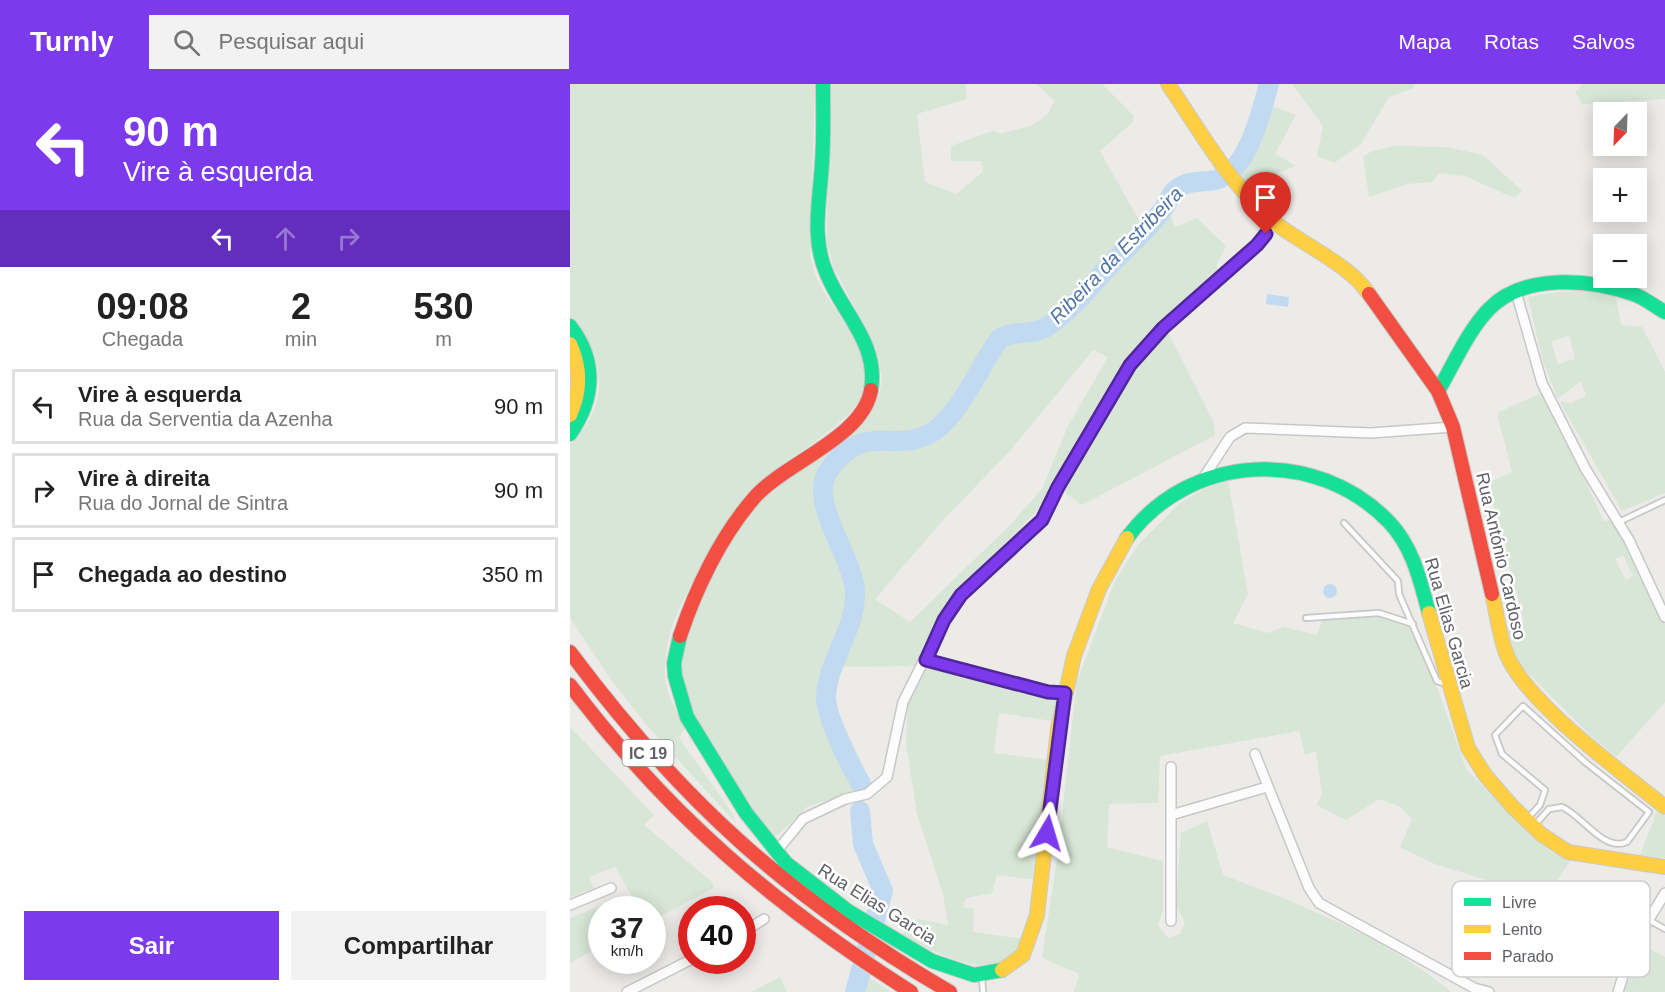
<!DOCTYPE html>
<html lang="pt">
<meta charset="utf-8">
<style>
:root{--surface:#fff;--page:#f2f2f2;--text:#222;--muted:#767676;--line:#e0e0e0;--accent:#7c3aed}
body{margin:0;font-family:Helvetica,sans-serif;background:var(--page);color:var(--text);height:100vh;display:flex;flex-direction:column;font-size:22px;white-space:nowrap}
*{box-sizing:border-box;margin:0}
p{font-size:20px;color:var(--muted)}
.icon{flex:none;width:33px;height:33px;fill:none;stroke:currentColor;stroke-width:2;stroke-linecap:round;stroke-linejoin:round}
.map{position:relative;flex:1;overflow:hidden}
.sheet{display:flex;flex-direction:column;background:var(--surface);width:570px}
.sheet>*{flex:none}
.banner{background:#7c3aed;color:#fff;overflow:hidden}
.needle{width:39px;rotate:203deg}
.tools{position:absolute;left:1023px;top:18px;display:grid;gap:12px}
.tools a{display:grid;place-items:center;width:54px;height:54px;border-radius:0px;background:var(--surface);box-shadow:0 3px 15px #0003;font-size:30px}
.speed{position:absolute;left:18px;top:812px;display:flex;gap:12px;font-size:30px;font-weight:700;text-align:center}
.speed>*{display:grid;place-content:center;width:78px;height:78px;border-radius:50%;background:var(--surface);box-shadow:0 3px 15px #0003;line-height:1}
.speed small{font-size:15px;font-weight:400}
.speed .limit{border:9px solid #d22;background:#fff;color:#111}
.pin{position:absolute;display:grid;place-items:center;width:51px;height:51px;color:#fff;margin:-62px -26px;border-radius:50% 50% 50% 0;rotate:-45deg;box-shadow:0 0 6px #0007}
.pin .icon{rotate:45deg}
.me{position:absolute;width:66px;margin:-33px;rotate:7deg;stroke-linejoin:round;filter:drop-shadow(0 0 4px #0008)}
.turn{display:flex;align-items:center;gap:21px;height:126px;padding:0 24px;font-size:27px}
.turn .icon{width:78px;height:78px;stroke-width:2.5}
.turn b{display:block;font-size:42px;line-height:51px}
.lanes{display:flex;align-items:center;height:57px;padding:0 24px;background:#0003;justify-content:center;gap:30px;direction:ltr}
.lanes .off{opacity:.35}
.eta{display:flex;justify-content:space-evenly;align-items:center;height:102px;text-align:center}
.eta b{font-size:36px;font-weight:600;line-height:42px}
.cta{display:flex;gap:12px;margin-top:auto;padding:12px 24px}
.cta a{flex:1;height:69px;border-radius:0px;background:var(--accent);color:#fff;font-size:24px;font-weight:600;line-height:69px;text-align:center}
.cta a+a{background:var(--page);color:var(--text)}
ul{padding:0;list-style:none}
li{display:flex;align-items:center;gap:18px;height:75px;margin:0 12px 9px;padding:0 12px;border:3px solid var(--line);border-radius:0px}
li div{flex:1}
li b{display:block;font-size:22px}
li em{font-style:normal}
header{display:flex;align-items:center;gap:36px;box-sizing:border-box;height:84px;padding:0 30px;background:var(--accent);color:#fff}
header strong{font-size:28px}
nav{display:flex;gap:33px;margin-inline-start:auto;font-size:21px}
.search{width:420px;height:54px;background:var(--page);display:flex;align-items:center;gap:15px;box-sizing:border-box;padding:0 21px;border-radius:0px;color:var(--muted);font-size:22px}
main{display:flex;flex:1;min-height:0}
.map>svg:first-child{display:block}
</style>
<header>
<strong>Turnly</strong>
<div class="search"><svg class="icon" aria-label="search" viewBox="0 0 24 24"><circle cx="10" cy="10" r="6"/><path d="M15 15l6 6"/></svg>Pesquisar aqui</div>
<nav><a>Mapa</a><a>Rotas</a><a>Salvos</a></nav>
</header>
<main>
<section class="sheet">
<div class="banner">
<div class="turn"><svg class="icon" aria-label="left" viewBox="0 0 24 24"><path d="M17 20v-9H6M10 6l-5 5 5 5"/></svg><div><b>90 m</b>Vire à esquerda</div></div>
<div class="lanes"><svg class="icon" aria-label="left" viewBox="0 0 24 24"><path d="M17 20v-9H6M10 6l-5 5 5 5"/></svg><svg class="icon off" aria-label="ahead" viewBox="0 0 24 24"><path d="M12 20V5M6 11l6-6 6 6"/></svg><svg class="icon off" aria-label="right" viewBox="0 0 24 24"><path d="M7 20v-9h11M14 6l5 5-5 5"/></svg></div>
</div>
<div class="eta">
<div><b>09:08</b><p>Chegada</p></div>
<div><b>2</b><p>min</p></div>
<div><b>530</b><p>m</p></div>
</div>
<ul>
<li><svg class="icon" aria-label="left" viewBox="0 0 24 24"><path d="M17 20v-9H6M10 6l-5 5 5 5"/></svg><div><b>Vire à esquerda</b><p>Rua da Serventia da Azenha</p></div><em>90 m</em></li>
<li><svg class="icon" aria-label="right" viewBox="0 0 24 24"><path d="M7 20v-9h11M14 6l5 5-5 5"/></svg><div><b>Vire à direita</b><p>Rua do Jornal de Sintra</p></div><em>90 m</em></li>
<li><svg class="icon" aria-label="arrive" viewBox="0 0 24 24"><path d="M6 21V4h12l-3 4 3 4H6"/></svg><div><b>Chegada ao destino</b></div><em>350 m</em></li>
</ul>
<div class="cta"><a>Sair</a><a>Compartilhar</a></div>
</section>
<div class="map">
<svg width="1095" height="908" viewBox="0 0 1095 908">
<rect width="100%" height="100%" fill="#ecebe8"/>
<path fill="#d7e6d6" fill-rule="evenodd" d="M0,0H245L240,171C242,178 243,186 246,193C262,229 301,259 296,302C292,335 208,379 183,403C159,426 115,508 103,540C97,557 94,576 95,594C97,612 107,628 115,644L109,654L163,730L165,738L79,644L42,597L0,534V361C40,322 38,272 0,233Z
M258,0H395L397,15L347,30L355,98L386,110L413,88L411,77H381V62L422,47L432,49L461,42L478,30L484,17L467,0H532L563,31V38L530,67L570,138L614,98L649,90L656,101L617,105L598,124L605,143L627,134L656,162L646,182L650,187L594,239L466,428L384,510L348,582L269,583L262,607L264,620L303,703L238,722L209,750L202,753L115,623L108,585L117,536L177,432L197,409L290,338L305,317L310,306L312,294L306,264L264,184L257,160ZM523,266L538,273L498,342L472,405L442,439L340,538L305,515L373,436L439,368Z
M693,0H703L699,21L726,31L705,70L726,82L676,101L661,80C677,57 687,28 693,0Z
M722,0H845L843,4L819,13L791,60L764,79L747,72L753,42Z
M1013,0H1095V15L1012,20L1005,8Z
M826,62L876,63L913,71L952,107L944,114L895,92L869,89L862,98L837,100L799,113L793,73L802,67Z
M1015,207L1046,213L1051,241L1072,243L1095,288V409L1052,427L990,318L1002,319L1016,312L1011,297L988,315L973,278L958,213L989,208ZM999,251L1005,275L988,280L981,258Z
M598,248L644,339L645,351L512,421L494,408L565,281Z
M973,308L1034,437L1044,436L1095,540V618L1046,673L1019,650L951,582L945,573L936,542L945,541V535L949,534L950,538L954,537L938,477L931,479V474L937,472L933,453L930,454L920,404V398L942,388L927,329ZM1053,471L1063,492L1056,496L1045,475Z
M658,397L678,510L663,539L698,549L714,543L747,551L753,534L810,533L841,542L868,606L896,685L964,755L981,768L1000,777L986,798V818L865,780L830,763L842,735L831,723L809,715L776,736L747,721L752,709L746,667L735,671L729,647L590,672L588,719L539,720L537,763L593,777V827L588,841L598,854L610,850L615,838L606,822L611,749L637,737L653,791C730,820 818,855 881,908H504L509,890L472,874L487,775L507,597L545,497L568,461L609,420L635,404Z
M358,582L489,614L483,637L429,629L424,669L478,676L462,795L427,791L422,809L396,814L393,823L404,825L403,848L453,855C435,908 363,867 331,851L347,835L378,841L373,810L347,730L336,659L338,620Z
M0,643L84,731L74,741L142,798L144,804L83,836L82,825H32L31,862L0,879V834L43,817L63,814L45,783L19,793L24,804L0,813Z
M1088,725L1095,732V774L1070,771Z
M1071,861L1095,873V908H1054L1060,884Z
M281,882L321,908H277Z
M210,893L217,908H181Z"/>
<path fill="#c1daf1" d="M697,210L719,213L718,223L696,220Z
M753 507a7 7 0 1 1 14 0a7 7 0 1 1-14 0Z"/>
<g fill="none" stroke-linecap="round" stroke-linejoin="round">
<path stroke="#c1daf1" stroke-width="20" d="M291,700C280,681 255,632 256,611C259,574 287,544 285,506C282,471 237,416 259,386C296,334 324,373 364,347C391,329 410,281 430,254C445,246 464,252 478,242C503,225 523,199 543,178C559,162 577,146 591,128C596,122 598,115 603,109C614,95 630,99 645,96C678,88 691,28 699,0
M285,908L313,807L293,760L290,727"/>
<defs>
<path id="lane" d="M1049,438L1095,416
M774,439L828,497L829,510L867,597L875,600
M736,534L809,529L843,540
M957,735L970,721L975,706L932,670L925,651L953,622L1015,678L1079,728L1057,758C1033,768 1012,731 992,723L979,725L964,742
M1006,827L1014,836L1067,856
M1079,836L1095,845
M412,893L413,908"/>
<path id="street" d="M946,208L972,299L1015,384L1059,456L1095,533
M634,393L660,353L675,344L801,349L883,343
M356,576L478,608L495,609
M685,670L739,804L749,819L904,904L919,908
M601,683V837
M601,731L697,703
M206,768L233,735L275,715L297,710L317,693L333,618L374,536L391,511L472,436L488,403L560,281L593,244L687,161L705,138
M0,821L41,804
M172,849L194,835
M57,908L122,875
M1048,908L1062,863L1095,809"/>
<path id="fast" d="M253,0C253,26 254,52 252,79C250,116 241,153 256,188C272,229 309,259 301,306
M0,242C27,277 25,314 0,350
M868,307C884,280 897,248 919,225C954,189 1020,195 1063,210C1075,214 1084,222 1095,228
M557,454C619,369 746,362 819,438C843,463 850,496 859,529
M110,552L104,579L105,592L117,633L176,729L216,779L278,827L362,877L404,891L432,886"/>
<path id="slow" d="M598,0C631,48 659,100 704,138C733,161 779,180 799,210
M0,260C11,284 11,307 0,331
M922,510C927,529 929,551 936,569C955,618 1053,689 1095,723
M859,529L898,664L915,691L942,722L972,751L998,768L1095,783
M432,886L453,871L467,831L488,645L504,572L529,505L557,454"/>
<path id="jam" d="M799,210L868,307L883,343L922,510
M110,552C126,504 151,452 184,414C214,379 293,354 301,306
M0,568C111,717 220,815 380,908
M0,601C98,731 204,821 341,908"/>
</defs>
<use href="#lane" stroke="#c7c7c7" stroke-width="8"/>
<use href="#street" stroke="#c7c7c7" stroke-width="12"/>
<use href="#fast" stroke="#c9c9c9" stroke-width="16"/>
<use href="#slow" stroke="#c9c9c9" stroke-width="16"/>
<use href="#jam" stroke="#c9c9c9" stroke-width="16"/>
<use href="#lane" stroke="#fcfcfc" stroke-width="4.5"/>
<use href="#street" stroke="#fcfcfc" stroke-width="9"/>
<use href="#fast" stroke="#16e098" stroke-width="14"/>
<use href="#slow" stroke="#ffcf43" stroke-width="14"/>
<use href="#jam" stroke="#f24e42" stroke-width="14"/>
</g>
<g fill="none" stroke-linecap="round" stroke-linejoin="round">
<defs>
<path id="route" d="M477,749L495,609L478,608L356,576L374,536L391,511L472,436L488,403L560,281L593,244L687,161L696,150"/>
</defs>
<use href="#route" stroke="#51269a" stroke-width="15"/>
<use href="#route" stroke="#7c3aed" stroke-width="10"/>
</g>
<g text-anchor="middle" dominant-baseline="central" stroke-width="5" stroke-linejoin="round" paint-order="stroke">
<rect fill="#fff" stroke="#8e9092" stroke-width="1.5" x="52.5" y="656" width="51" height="26" rx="4.5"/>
<g font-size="16" font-weight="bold" fill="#5d6064">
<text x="78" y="669">IC 19</text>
</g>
<g font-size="18" fill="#5d6064" stroke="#fff">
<text transform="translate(931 472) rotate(77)">Rua António Cardoso</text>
<text transform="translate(879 539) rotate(74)">Rua Elias Garcia</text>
<text transform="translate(307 820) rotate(32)">Rua Elias Garcia</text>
</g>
<g font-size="20" font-style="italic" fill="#4d74a6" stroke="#fff">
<text transform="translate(546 171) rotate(-46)">Ribeira da Estribeira</text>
</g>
</g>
<rect x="882" y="797" width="198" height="96" rx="9" fill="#fff" stroke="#cecfd0" stroke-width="1.5"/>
<rect x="894" y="814" width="27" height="8" fill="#16e098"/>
<rect x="894" y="841" width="27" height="8" fill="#ffcf43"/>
<rect x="894" y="868" width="27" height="8" fill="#f24e42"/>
<g font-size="16" fill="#5d6064">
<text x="932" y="824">Livre</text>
<text x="932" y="851">Lento</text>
<text x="932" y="878">Parado</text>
</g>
</svg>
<div class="tools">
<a><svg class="needle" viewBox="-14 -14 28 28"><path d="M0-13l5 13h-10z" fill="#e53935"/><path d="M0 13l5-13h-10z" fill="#767676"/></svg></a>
<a>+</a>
<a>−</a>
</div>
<div class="speed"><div>37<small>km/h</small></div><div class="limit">40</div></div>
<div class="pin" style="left:696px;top:150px;background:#d93025"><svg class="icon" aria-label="arrive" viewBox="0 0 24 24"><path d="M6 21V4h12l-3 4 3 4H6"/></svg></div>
<svg class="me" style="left:477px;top:749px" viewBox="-20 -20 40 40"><path d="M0-17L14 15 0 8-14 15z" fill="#7c3aed" stroke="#fff" stroke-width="4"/></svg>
</div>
</main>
